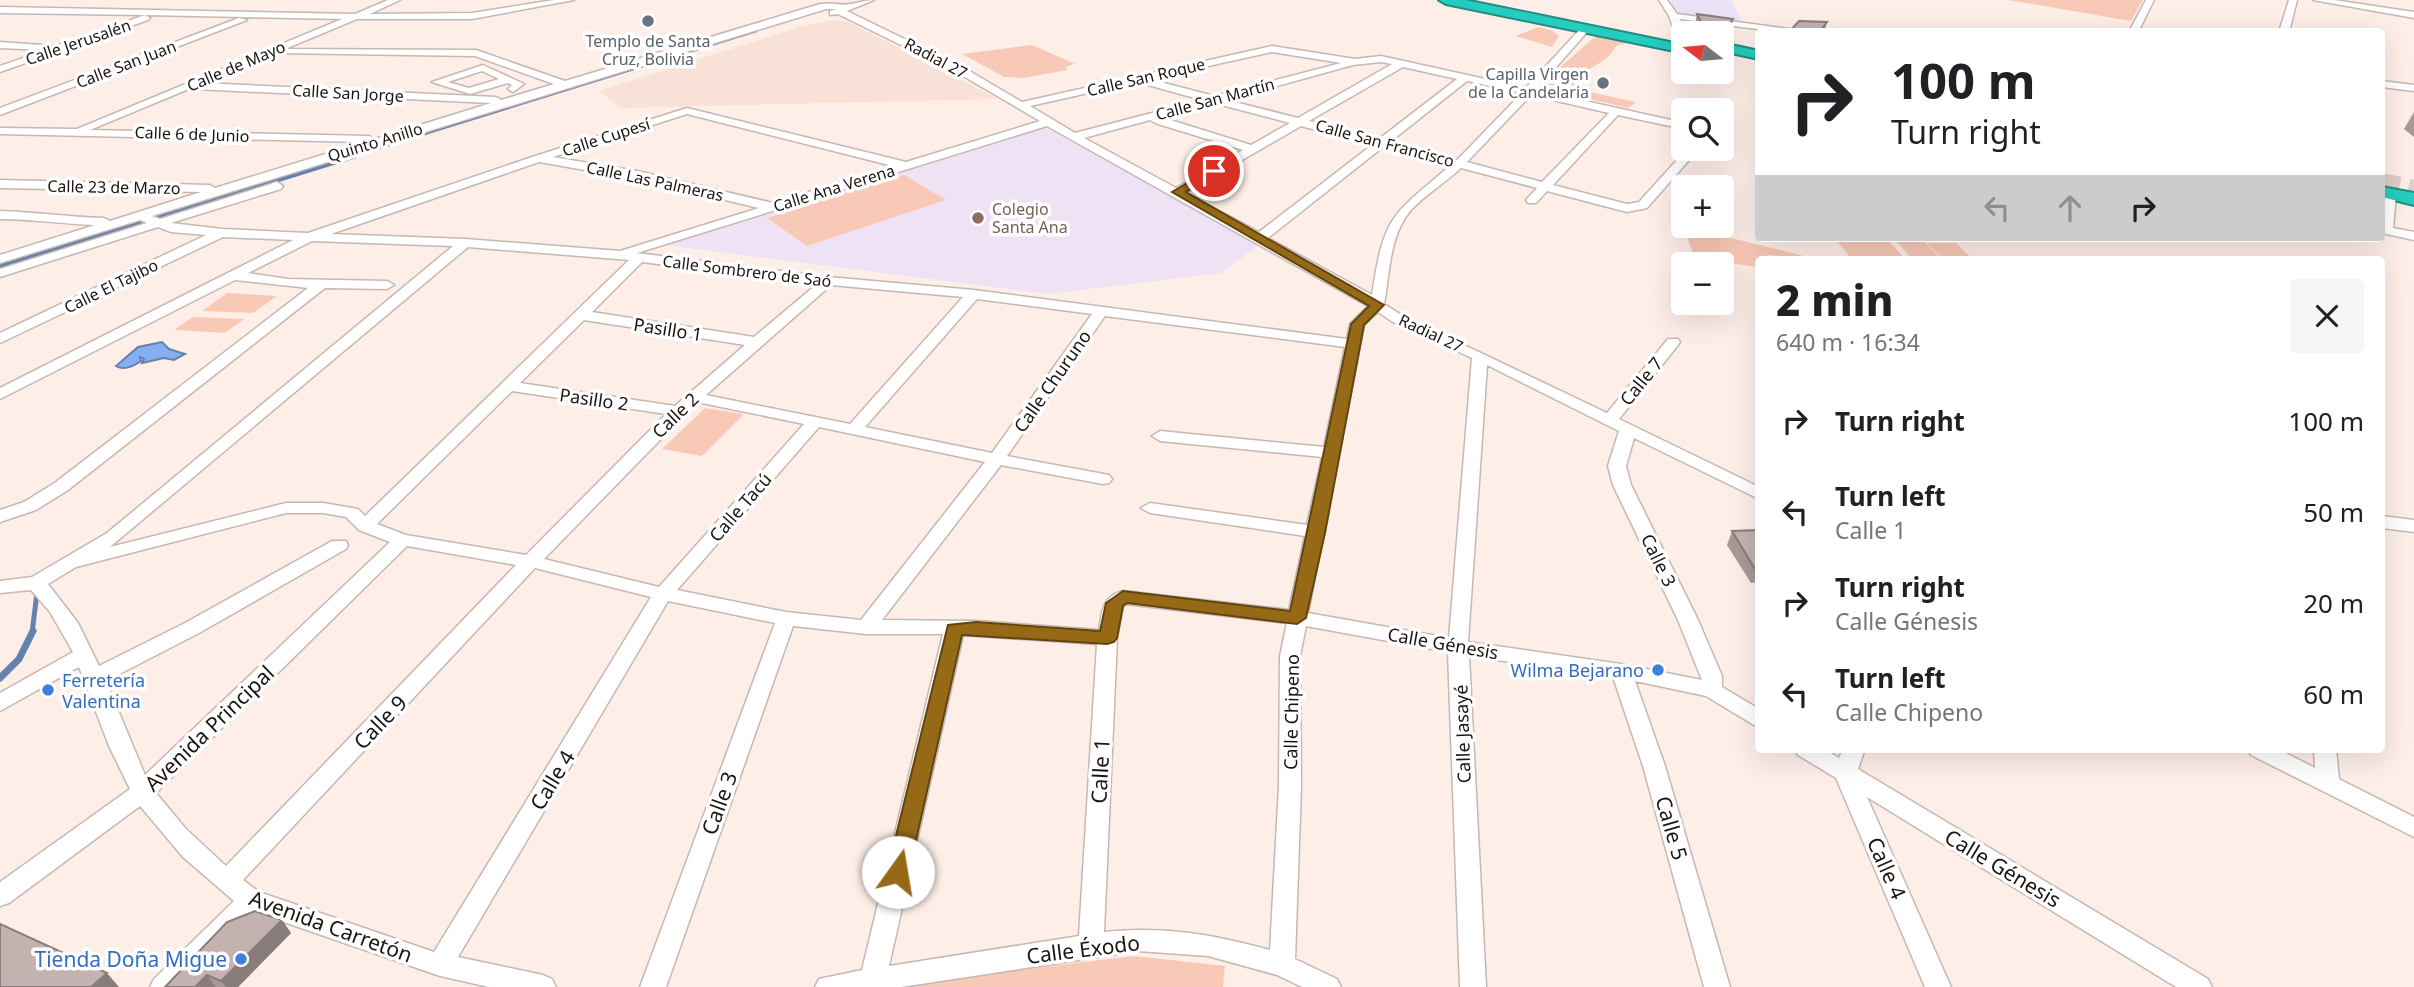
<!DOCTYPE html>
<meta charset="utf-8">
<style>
:root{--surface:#fff;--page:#f6f6f6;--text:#202124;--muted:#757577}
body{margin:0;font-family:"Noto Sans",sans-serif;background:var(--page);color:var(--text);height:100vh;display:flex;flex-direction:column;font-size:26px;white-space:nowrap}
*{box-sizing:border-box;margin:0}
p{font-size:23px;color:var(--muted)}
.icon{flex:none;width:38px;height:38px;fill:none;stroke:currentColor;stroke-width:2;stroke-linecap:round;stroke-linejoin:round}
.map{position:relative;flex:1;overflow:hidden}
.sheet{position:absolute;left:1755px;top:256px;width:630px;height:497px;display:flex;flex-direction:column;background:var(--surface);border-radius:7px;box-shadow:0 7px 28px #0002}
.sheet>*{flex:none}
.guide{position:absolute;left:1755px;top:28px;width:630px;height:214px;border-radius:7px;box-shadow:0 7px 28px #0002;background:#fff;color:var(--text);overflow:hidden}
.needle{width:46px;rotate:286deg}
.controls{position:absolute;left:1671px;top:21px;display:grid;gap:14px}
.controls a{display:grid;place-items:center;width:63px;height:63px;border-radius:7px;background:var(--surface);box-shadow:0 7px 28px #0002;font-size:35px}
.pin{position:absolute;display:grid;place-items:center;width:60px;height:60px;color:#fff;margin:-30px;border:4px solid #fff;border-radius:50%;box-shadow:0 2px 7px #0007}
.me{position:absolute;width:77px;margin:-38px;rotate:13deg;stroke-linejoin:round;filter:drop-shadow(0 0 5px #0008)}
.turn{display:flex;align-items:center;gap:24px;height:147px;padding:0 21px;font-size:32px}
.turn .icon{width:91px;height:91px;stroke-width:2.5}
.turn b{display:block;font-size:49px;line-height:60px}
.lanes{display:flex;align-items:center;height:66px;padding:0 21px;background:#0003;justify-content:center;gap:35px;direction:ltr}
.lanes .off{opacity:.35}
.round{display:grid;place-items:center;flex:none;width:74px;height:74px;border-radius:7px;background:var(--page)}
.overview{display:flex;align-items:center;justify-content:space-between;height:119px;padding:0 21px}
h1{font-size:42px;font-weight:800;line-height:52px}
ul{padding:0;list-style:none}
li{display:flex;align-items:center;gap:21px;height:91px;padding:0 21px}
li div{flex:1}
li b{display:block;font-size:26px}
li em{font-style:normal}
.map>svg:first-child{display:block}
</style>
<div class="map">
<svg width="2414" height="987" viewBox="0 0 2414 987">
<rect width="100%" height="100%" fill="#feeee8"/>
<path fill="#ebe4f9" d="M1670,0H1732L1742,22L1678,15Z"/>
<path fill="#f8e1d7" d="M836,20L849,22L998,99L620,108L599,91L806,25Z"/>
<path fill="#f0e2f5" d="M1040,129H1048L1259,245L1221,273L1048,294L672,246L668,243Z"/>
<path fill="#f9c9b7" d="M2008,0H2143L2131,21Z
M1538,27L1551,30L1559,36L1552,47L1516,36Z
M1596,36L1630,42L1616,46C1606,66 1587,64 1576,84L1585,91L1636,102L1628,108L1543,88L1542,83Z
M1032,45L1075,64L1065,67L1067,70L1024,78L1004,77L962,54Z
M904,175L946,200L807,246L767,218Z
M1715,234L1812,258L1766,255L1768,259H1759V267L1695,259L1687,237Z
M1837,241L1890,242L1903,257H1850Z
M1897,242H1925L1941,259H1912Z
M1927,243H1956L1972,259H1943Z
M227,293L277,296L253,313L202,311Z
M193,317H194L244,319L225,333L174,330Z
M705,408L744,414L702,456L662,449Z
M1134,956L1225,966L1223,987H909L920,982Z"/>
<path fill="#85aff1" stroke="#6581ae" stroke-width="2" d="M162,342L169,349L185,354L174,360L164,358L142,363L144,359L140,357L141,361C134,366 124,371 116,366L138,347Z"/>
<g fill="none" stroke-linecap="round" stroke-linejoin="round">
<path stroke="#6581ae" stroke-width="2.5" d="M350,157L756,31"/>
<path stroke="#6581ae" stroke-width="4.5" d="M0,266L355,156"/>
<path stroke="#6581ae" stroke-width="5" d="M32,633L37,593"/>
<path stroke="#6581ae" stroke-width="7" d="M0,678L19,659L33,631"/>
<path stroke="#dccdc8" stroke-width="18" stroke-dasharray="18 9" stroke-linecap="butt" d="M2382,182L2414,189"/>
<defs>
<path id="minor" d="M388,0H400L370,14L472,13L554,0H574L472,19H357L285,49L476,50L565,81L820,4C833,2 841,6 850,4C859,3 865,0 874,0L847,11L966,69L1022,102L1272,46L1355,59L1381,56L1526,88L1582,27H1588V31L1536,90L1684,123V129L1618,115L1553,185L1627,204L1639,202L1687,149H1699L1697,151L1647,208L1627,212L1547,191L1536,203H1528L1526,200L1537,188L1461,168C1445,183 1426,194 1411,210C1389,236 1390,272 1384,304L1403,316L1607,413L1668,339H1678L1680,342L1678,345L1619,419L1759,487V499L1634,438L1626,466L1631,485L1698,620L1722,676V687L1759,709V728L1706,696L1635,681L1665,766L1730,987H1704L1643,766L1613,677L1469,656L1486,987H1460L1448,652L1306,626L1300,656L1301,786L1295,959L1337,979L1341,987H1302L1277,975L1208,956L1138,951L901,987H815L819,979L862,970L943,634H866L793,626L666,987H640L775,623L668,601L458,957L543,975L552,979L556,987H489L440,976L255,912L181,987H150L154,979L234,901L183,857L140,806L9,903L0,906V882L130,789L109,746L79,667L0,711V693L73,652L50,612L31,590L0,593V581L32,577L107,533L453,246L312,241L248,273L288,279L387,281L394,285L387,289L325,288L68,490L36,510L0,522V510L24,502L56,482L308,288L235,280L0,399V388L293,240L223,237L0,343V333L206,235L171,232L158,227L0,277V269L147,223L140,220L0,263V255L95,225C63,224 32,219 0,219V211C35,212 69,217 104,218L110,221L201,192L0,188V180L210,185L215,188L364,142L0,134V128L77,129L342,19L145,15L150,18L148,20L0,72V66L46,50L0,48V42L56,46L145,15L0,13V7L355,14ZM826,9H836L830,11V15L838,14L958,73L1040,121L906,162L687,108L535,156L308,233L223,229L171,223L281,189L283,186L277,182L160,219L152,216ZM1272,52L1341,63L1214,96L1149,79ZM276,53L475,56L554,84L501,100L496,97L202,83ZM1381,62L1392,64L1298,118L1227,100L1353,65ZM1403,67L1457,79L1379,139L1309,121ZM1467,81L1522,93L1457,160L1390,142ZM1137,82L1202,100L1075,133L1030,106ZM191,88L195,89L491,103L375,139L369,136L90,130ZM1531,95L1609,113L1542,182L1467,162ZM1214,103L1290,123L1251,145L1161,117ZM687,114L893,166L773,203L637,171L553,157ZM1150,120L1158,124L1243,150L1176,188L1084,138ZM1047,126L1368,306L1350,324L1347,339L974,290L828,277L637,253ZM1301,126L1372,145L1259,232L1185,193ZM1383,147L1451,165C1391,216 1384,215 1372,295L1268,238ZM539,162L637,179L759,208L620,251L465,239L331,234ZM468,247L629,260L365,516L358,509L323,503H286L110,547ZM642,262L817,284L754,337L592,312ZM831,285L963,297L850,424L706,395ZM977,299L1092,314L992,453L865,427ZM1378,312L1393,322L1472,358L1449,638L1308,613L1364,325ZM1105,316L1345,347L1324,447L1160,431L1152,436L1160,441L1322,457L1307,525L1150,503L1141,508L1150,513L1305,536L1289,610L1123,591C1102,596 1102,612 1099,630L976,621L882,620L1001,465L1103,484L1109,483L1112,479L1109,475L1007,456ZM584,320L745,345L675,406L520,383ZM1487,365L1619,431L1608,466L1613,485L1678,620L1702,680L1621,664L1468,642ZM512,391L666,414L526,555L406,535L377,524ZM697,402L804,424L659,587L544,559ZM819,427L985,462L861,620L786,612L677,590ZM286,513H323L346,517L359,530L390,542L145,775L106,681L199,633L346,549L348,545L346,541H332L185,623L99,666L78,623L48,584L76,567ZM407,546L516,565L226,866L186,829L156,793ZM535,568L651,597L434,952L259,892L243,880ZM1126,604L1287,623L1280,656L1279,786L1270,950C1210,934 1166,926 1104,932L1117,638L1123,606ZM963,635L1097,644L1079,936L889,966Z
M1659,0H1667L1677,14L1811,32H1780L1680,19L1685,33L1682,42L1677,39L1669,16Z
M2146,0H2154L2138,32H2129Z
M2289,0H2297L2289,32H2279Z
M2313,0H2334L2414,12V18Z
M239,18L247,20L0,115V108Z
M483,65L524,84L513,92L508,89L512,85L508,83L470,94L432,82ZM482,71L499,79L469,88L448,82Z
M2382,81L2414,85V91L2382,87Z
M2390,190L2396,194L2393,228L2414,232V240L2382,233L2384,194Z
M2382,516L2414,520V532L2382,528Z
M1795,749H1824L1839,758L1843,749H1865L1858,769L2208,979L2212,987H2176L1867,797L1951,987H1925L1836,778L1798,755Z
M2248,749H2278L2315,768L2314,749H2336L2339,779L2414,817V837L2251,755Z"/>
<path id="highway" d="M1439,0H1465L1684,45V53L1446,4Z
M1722,43L1759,51V59L1722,51Z
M2382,187L2414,193V205L2382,197Z"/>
</defs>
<use href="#minor" stroke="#c6b7b1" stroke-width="3"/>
<use href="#highway" stroke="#218d83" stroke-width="4"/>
<use href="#minor" fill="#fff" fill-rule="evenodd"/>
<use href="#highway" fill="#25cdbf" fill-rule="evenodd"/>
</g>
<path fill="#a89997" d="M1697,14L1731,28L1722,39V33H1700L1695,24Z
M2414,112V137L2404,129Z
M1759,530V582L1751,583L1727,545L1732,531Z
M282,920L291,933L238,987H165Z"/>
<path fill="#887d7b" d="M1733,19L1731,28L1722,39L1725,30Z
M1827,22L1824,32H1819Z
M282,920L291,933L238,987H226L221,981Z
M107,973L119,987H91Z
M207,975L216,987H195Z"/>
<path fill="#c3b2b0" stroke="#887d7b" stroke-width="2" d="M1697,14L1733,19L1725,30L1703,26Z
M1799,21L1827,22L1819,32H1789Z
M1759,530V568L1755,569L1732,531Z
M255,911L282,920L221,981L207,975L195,987H165L227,922Z
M0,924L107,973L91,987H0Z"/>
<path fill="#966917" stroke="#62440f" stroke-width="2" d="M1211,169L1220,171L1186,192L1384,305L1364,325L1325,533L1306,618L1297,624L1127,603L1123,606L1117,638L1114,642L1107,644L962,635L909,872L906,878L898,881L891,878L887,872L948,625L976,622L1100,631L1106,603L1123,591L1290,611L1351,324L1369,306L1172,192Z"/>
<g fill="#6b7280" stroke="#fff" stroke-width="2.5">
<circle cx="648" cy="21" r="7"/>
<circle cx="1603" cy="83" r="7"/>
</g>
<circle fill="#8d6e63" stroke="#fff" stroke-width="2.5" cx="978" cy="218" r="7"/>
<g fill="#3f7fe0" stroke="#fff" stroke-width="2.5">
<circle cx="1658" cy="670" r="7"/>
<circle cx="48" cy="690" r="7"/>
<circle cx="241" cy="959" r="7"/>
</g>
<g text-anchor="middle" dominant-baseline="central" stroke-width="7" stroke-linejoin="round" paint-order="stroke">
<g font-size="16" fill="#5b616d" stroke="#fff">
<text x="648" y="41">Templo de Santa<tspan x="648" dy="18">Cruz, Bolivia</tspan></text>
<text x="1589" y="74" text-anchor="end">Capilla Virgen<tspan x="1589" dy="18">de la Candelaria</tspan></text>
</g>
<g font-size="16" fill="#1a1513" stroke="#fff">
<text transform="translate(78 42) rotate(-19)">Calle Jerusalén</text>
<text transform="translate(936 58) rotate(28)">Radial 27</text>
<text transform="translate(126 64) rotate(-21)">Calle San Juan</text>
<text transform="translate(236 66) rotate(-23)">Calle de Mayo</text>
<text transform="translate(1146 77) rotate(-13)">Calle San Roque</text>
<text transform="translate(348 93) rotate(3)">Calle San Jorge</text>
<text transform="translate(1215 99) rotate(-15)">Calle San Martín</text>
<text transform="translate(192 134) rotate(2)">Calle 6 de Junio</text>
<text transform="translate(606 137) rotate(-18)">Calle Cupesí</text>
<text transform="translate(375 142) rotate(-17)">Quinto Anillo</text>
<text transform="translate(1385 143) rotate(15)">Calle San Francisco</text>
<text transform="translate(655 181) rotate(12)">Calle Las Palmeras</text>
<text transform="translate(114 187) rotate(1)">Calle 23 de Marzo</text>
<text transform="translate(834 188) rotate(-17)">Calle Ana Verena</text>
<text transform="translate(747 271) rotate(7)">Calle Sombrero de Saó</text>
<text transform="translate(111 286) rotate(-26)">Calle El Tajibo</text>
<text transform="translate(1431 333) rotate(25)">Radial 27</text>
</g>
<g font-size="16" fill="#785e54" stroke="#fff" text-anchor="start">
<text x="992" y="209">Colegio<tspan x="992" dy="18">Santa Ana</tspan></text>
</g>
<g font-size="18" fill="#1a1513" stroke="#fff">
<text transform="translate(668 329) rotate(9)">Pasillo 1</text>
<text transform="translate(1052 381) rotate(-55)">Calle Churuno</text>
<text transform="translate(1641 381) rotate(-51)">Calle 7</text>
<text transform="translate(594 399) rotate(8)">Pasillo 2</text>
<text transform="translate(675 415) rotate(-44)">Calle 2</text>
<text transform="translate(740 507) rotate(-49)">Calle Tacú</text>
<text transform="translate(1659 560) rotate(64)">Calle 3</text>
<text transform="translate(1443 643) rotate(10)">Calle Génesis</text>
<text transform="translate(1291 712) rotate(-89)">Calle Chipeno</text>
<text transform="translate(1462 734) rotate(-92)">Calle Jasayé</text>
</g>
<g font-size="18" fill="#366cbe" stroke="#fff" text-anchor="end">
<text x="1644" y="670">Wilma Bejarano</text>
<text x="62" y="680" text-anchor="start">Ferretería<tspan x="62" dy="21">Valentina</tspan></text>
</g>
<g font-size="21" fill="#1a1513" stroke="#fff">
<text transform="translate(380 722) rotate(-46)">Calle 9</text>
<text transform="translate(209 728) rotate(-44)">Avenida Principal</text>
<text transform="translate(1100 771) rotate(-87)">Calle 1</text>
<text transform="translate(552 780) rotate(-59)">Calle 4</text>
<text transform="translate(719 803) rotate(-70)">Calle 3</text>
<text transform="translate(1672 828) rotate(74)">Calle 5</text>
<text transform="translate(1887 868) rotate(66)">Calle 4</text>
<text transform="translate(2003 868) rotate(31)">Calle Génesis</text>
<text transform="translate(331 926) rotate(20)">Avenida Carretón</text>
<text transform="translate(1083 949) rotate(-7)">Calle Éxodo</text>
</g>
<g font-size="21" fill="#366cbe" stroke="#fff" text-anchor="end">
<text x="227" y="959">Tienda Doña Migue</text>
</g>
</g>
</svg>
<div class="controls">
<a><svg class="needle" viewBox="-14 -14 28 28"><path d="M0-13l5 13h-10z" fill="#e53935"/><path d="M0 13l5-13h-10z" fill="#757577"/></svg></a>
<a><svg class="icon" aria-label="search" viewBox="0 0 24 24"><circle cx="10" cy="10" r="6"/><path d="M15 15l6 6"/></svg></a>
<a>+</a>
<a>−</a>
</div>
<div class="pin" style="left:1214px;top:171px;background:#d93025"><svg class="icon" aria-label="arrive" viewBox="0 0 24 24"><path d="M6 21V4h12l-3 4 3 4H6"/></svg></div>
<svg class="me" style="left:898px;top:872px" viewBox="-20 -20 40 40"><circle r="19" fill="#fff"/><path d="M0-13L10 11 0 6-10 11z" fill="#966917"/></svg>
<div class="guide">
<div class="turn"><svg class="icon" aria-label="right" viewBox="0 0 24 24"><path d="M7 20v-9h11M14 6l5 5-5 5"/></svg><div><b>100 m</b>Turn right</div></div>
<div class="lanes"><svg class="icon off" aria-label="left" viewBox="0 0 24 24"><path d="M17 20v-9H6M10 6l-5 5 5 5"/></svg><svg class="icon off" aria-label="ahead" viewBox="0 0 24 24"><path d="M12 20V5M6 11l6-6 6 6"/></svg><svg class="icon" aria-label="right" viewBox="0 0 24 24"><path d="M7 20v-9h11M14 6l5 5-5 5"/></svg></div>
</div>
<section class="sheet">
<div class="overview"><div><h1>2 min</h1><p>640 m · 16:34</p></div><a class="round"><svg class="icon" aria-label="close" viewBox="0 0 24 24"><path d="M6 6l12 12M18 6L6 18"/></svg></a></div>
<ul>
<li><svg class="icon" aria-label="right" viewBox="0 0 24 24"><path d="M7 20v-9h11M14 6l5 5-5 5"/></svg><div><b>Turn right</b></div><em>100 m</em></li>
<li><svg class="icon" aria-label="left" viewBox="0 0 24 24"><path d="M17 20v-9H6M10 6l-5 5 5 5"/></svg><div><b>Turn left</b><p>Calle 1</p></div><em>50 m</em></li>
<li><svg class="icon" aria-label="right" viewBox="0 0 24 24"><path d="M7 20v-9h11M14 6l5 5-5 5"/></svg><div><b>Turn right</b><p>Calle Génesis</p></div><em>20 m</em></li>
<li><svg class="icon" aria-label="left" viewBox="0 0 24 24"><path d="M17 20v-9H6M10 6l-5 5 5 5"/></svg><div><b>Turn left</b><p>Calle Chipeno</p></div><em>60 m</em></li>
</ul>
</section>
</div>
